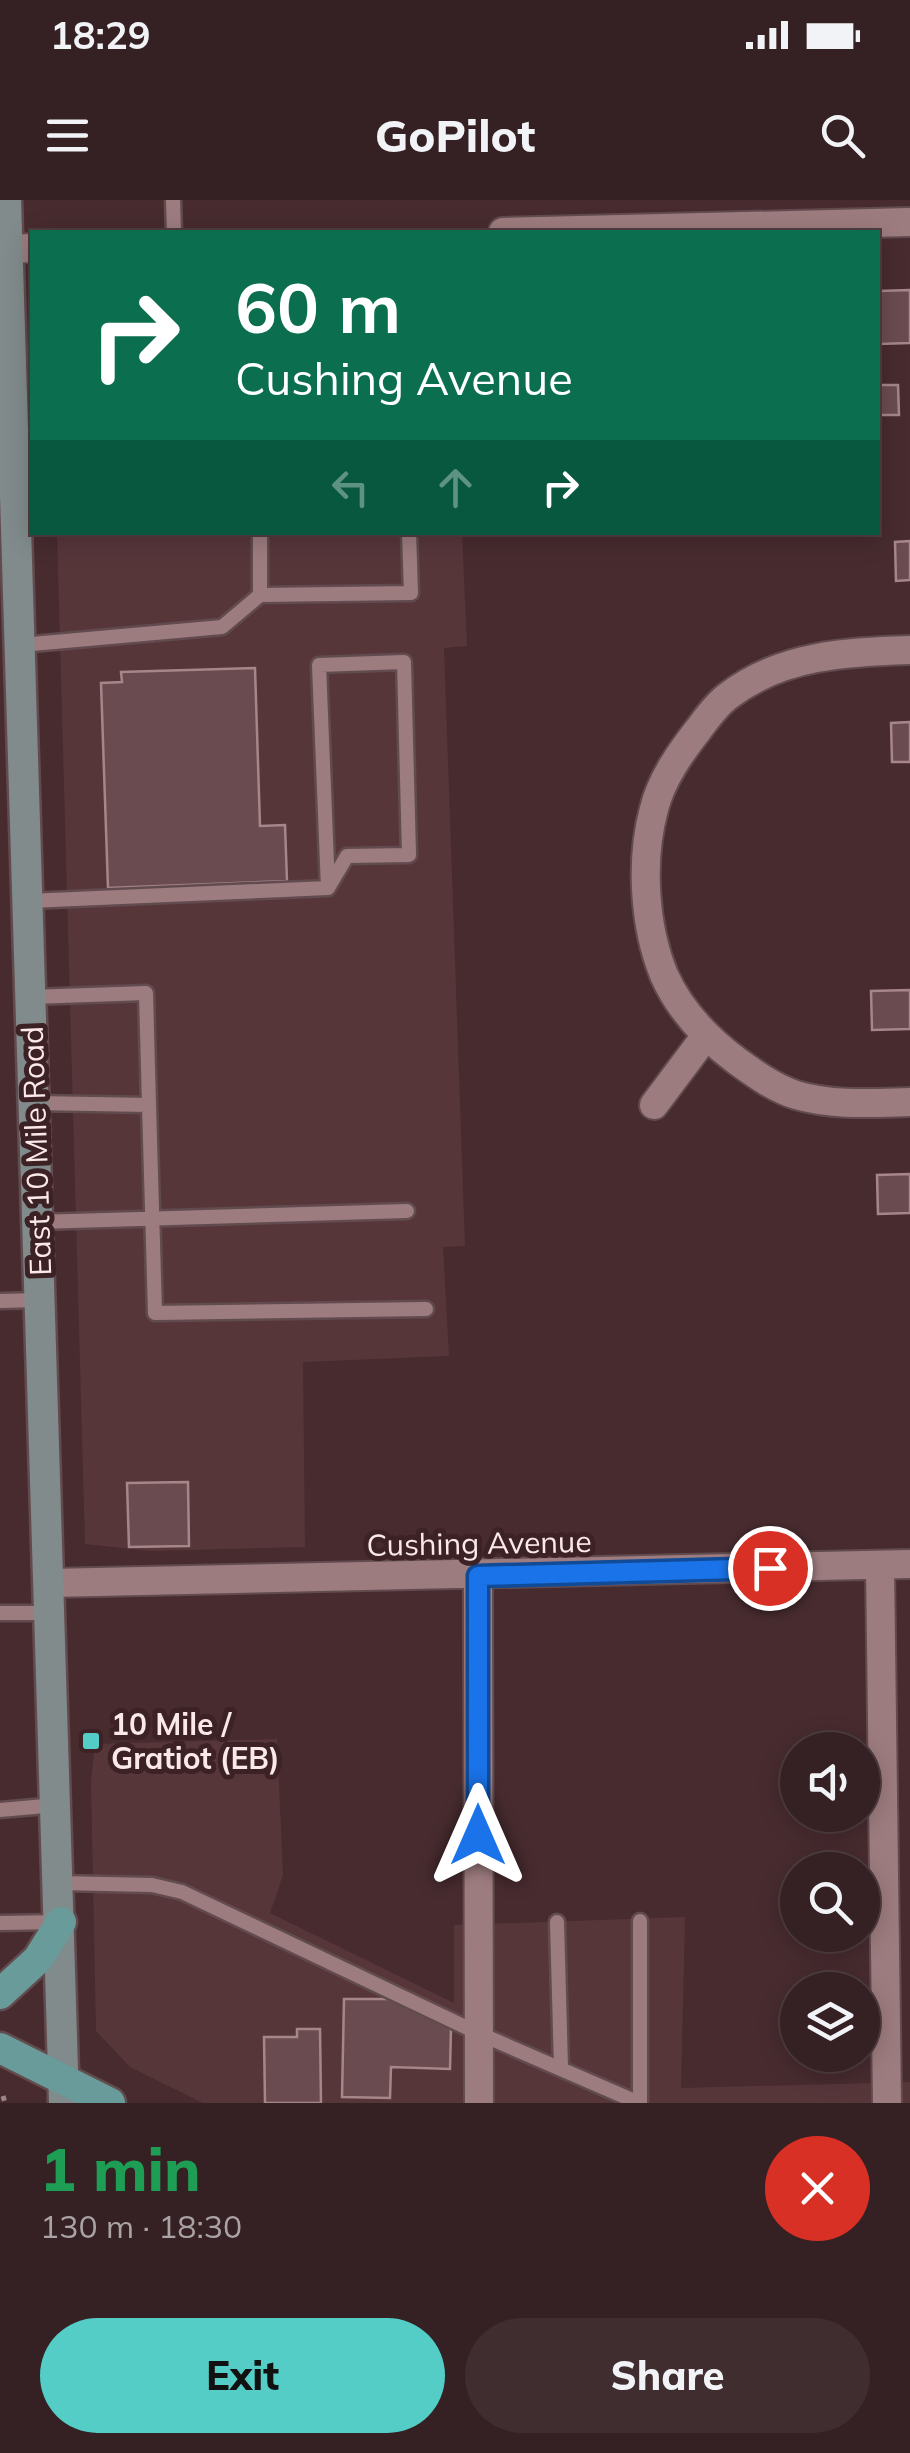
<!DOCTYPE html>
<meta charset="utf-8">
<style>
:root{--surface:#352023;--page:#402d30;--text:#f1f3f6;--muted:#aaa3a6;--line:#4f3e41;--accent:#54cdc7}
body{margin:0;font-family:Mulish,sans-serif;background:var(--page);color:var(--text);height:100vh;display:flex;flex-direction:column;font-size:38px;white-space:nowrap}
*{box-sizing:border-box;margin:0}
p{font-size:32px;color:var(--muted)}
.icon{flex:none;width:55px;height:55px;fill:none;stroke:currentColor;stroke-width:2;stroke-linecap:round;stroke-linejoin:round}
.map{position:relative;height:1903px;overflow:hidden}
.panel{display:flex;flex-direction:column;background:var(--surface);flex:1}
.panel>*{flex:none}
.hud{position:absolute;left:30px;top:30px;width:850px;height:305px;border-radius:0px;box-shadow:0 5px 25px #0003,0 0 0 2px var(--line);background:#0b6e4f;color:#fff;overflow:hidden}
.controls{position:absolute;left:780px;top:1532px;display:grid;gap:20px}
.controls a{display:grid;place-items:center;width:100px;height:100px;border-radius:50%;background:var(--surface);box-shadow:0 5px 25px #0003,0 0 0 2px var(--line);font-size:50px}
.pin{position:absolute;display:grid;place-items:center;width:85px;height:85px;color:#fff;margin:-42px;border:5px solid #fff;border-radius:50%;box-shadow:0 2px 10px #0007}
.me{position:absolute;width:110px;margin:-55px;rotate:0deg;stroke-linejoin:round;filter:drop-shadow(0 0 8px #0008)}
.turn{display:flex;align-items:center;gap:35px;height:210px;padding:0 40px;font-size:45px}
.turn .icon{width:130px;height:130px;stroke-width:2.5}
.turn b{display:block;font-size:70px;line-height:85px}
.lanes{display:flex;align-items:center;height:95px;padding:0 40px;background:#0003;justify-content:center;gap:50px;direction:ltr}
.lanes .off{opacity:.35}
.round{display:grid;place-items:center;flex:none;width:105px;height:105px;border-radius:52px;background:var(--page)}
.overview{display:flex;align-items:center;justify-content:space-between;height:170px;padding:0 40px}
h1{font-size:60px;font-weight:800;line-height:75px;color:#1e9e55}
.action{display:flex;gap:20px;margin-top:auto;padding:20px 40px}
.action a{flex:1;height:115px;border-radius:60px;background:var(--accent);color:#111;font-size:40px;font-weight:800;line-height:115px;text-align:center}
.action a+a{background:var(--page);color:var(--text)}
.status{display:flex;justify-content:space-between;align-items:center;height:70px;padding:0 50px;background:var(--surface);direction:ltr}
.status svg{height:28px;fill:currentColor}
header{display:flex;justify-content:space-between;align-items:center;height:130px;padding:0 40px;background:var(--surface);font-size:45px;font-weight:800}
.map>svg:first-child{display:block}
</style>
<div class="status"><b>18:29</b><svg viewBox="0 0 49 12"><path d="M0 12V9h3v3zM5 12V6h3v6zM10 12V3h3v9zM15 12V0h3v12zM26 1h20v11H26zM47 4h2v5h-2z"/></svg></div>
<header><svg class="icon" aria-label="menu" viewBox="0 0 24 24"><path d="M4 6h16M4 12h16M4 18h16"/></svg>GoPilot<svg class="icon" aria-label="search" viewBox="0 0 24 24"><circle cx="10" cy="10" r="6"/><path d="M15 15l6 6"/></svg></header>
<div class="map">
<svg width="910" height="1903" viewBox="0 0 910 1903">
<rect width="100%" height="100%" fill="#472b2f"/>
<path fill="#57363a" d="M57,333H462L467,446L444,448L465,1046L443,1047L449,1156L303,1162L305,1347L151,1351L85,1344Z
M277,1539L283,1675L270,1713L454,1803V1725L685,1717L681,1888L910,1882V1903H203L130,1867L96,1831L91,1581L95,1544Z"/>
<path fill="#6a4c50" stroke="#a78689" stroke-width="2.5" d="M910,90V143L879,144L878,91Z
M878,185H898L899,215H878Z
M910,341V380L896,381L895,342Z
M255,468L260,626L285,625L287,681L108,688L101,483L122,482L121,472Z
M910,522V562H892L891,523Z
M910,790V829L872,830L871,791Z
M910,974V1013L878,1014L877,975Z
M188,1282L189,1346L129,1347L127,1283Z
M344,1799H390L451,1829L450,1869L391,1867L390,1898L342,1897Z
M297,1829H320L321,1903H265L264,1837H297Z"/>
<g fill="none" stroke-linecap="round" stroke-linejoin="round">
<defs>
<path id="lane" d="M173,0L174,32
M260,332V395
M21,445L222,427L260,395L411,393L409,332
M28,701L328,688L347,656L409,655L404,462L319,465L328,688
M31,797L146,793L149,905L35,903
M149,905L155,1113L426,1109
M38,1022L407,1011
M0,1101L39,1100
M0,1413H50
M0,1610L56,1605
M59,1683L152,1685L182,1692L478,1833L639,1903
M640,1721V1903
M557,1722L561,1867
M0,1723L59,1722"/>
<path id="street" d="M503,32L910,22
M8,49L32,48
M910,450C846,452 781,455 728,496C716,505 707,518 698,530C680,553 661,580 654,609C640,660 644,726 664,775C680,811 706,838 737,861C755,874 774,888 796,895C833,906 872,903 910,902
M654,905L705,837
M880,1365L887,1903
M478,1376L479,1903
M50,1383L910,1364"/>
<path id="secondary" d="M6,0L64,1903"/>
<path id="primary" d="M0,1794L38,1759L61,1722
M0,1848L110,1903"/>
</defs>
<use href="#lane" stroke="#624b4e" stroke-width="19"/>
<use href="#street" stroke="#624b4e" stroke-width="32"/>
<use href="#secondary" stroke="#624b4e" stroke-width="35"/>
<use href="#primary" stroke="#624b4e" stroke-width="35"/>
<path stroke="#9d8688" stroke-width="5" stroke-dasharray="5 8" stroke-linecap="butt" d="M3,1896L5,1903"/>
<use href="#lane" stroke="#9d7c7f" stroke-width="14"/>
<use href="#street" stroke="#9d7c7f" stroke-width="28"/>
<use href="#secondary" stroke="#828b8c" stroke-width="30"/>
<use href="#primary" stroke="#689b99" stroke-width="30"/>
</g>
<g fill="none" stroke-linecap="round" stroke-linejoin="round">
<defs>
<path id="route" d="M478,1635V1376L770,1368"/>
</defs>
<use href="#route" stroke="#114b97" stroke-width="25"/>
<use href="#route" stroke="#1a73e8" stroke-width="18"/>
</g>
<rect fill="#54cdc7" stroke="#3c2125" stroke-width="4" x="81" y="1531" width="20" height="20" rx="5"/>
<g text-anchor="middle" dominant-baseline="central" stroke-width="10" stroke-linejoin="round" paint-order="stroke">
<g font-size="30" fill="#fbe9ea" stroke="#3c2125">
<text transform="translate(36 951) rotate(-92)">East 10 Mile Road</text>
<text transform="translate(479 1343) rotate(-1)">Cushing Avenue</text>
</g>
<g font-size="30" font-weight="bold" fill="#fbe9ea" stroke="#3c2125" text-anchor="start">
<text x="111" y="1524">10 Mile /<tspan x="111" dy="34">Gratiot (EB)</tspan></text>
</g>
</g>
</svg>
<div class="controls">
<a><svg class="icon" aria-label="sound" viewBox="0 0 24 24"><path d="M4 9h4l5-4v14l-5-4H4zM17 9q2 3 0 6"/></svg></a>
<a><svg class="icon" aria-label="search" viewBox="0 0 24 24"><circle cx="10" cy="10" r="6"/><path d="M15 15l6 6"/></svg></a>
<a><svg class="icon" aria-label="layers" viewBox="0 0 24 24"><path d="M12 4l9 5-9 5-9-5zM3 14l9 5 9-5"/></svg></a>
</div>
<div class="pin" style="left:770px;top:1368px;background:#d93025"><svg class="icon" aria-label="arrive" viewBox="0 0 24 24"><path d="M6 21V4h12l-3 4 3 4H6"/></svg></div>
<svg class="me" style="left:478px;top:1635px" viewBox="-20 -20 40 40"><path d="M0-17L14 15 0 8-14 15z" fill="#1a73e8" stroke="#fff" stroke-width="4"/></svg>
<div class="hud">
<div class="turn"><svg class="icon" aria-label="right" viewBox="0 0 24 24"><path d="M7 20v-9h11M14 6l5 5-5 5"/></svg><div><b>60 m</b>Cushing Avenue</div></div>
<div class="lanes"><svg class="icon off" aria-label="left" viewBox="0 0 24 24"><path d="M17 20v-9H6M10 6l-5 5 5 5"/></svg><svg class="icon off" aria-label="ahead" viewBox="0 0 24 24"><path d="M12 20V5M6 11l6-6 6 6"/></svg><svg class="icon" aria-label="right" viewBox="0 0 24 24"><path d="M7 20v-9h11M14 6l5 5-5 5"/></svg></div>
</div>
</div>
<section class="panel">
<div class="overview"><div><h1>1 min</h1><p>130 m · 18:30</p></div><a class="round" style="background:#d93025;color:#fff"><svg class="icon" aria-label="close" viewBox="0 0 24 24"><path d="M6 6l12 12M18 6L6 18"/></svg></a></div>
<div class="action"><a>Exit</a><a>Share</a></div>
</section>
